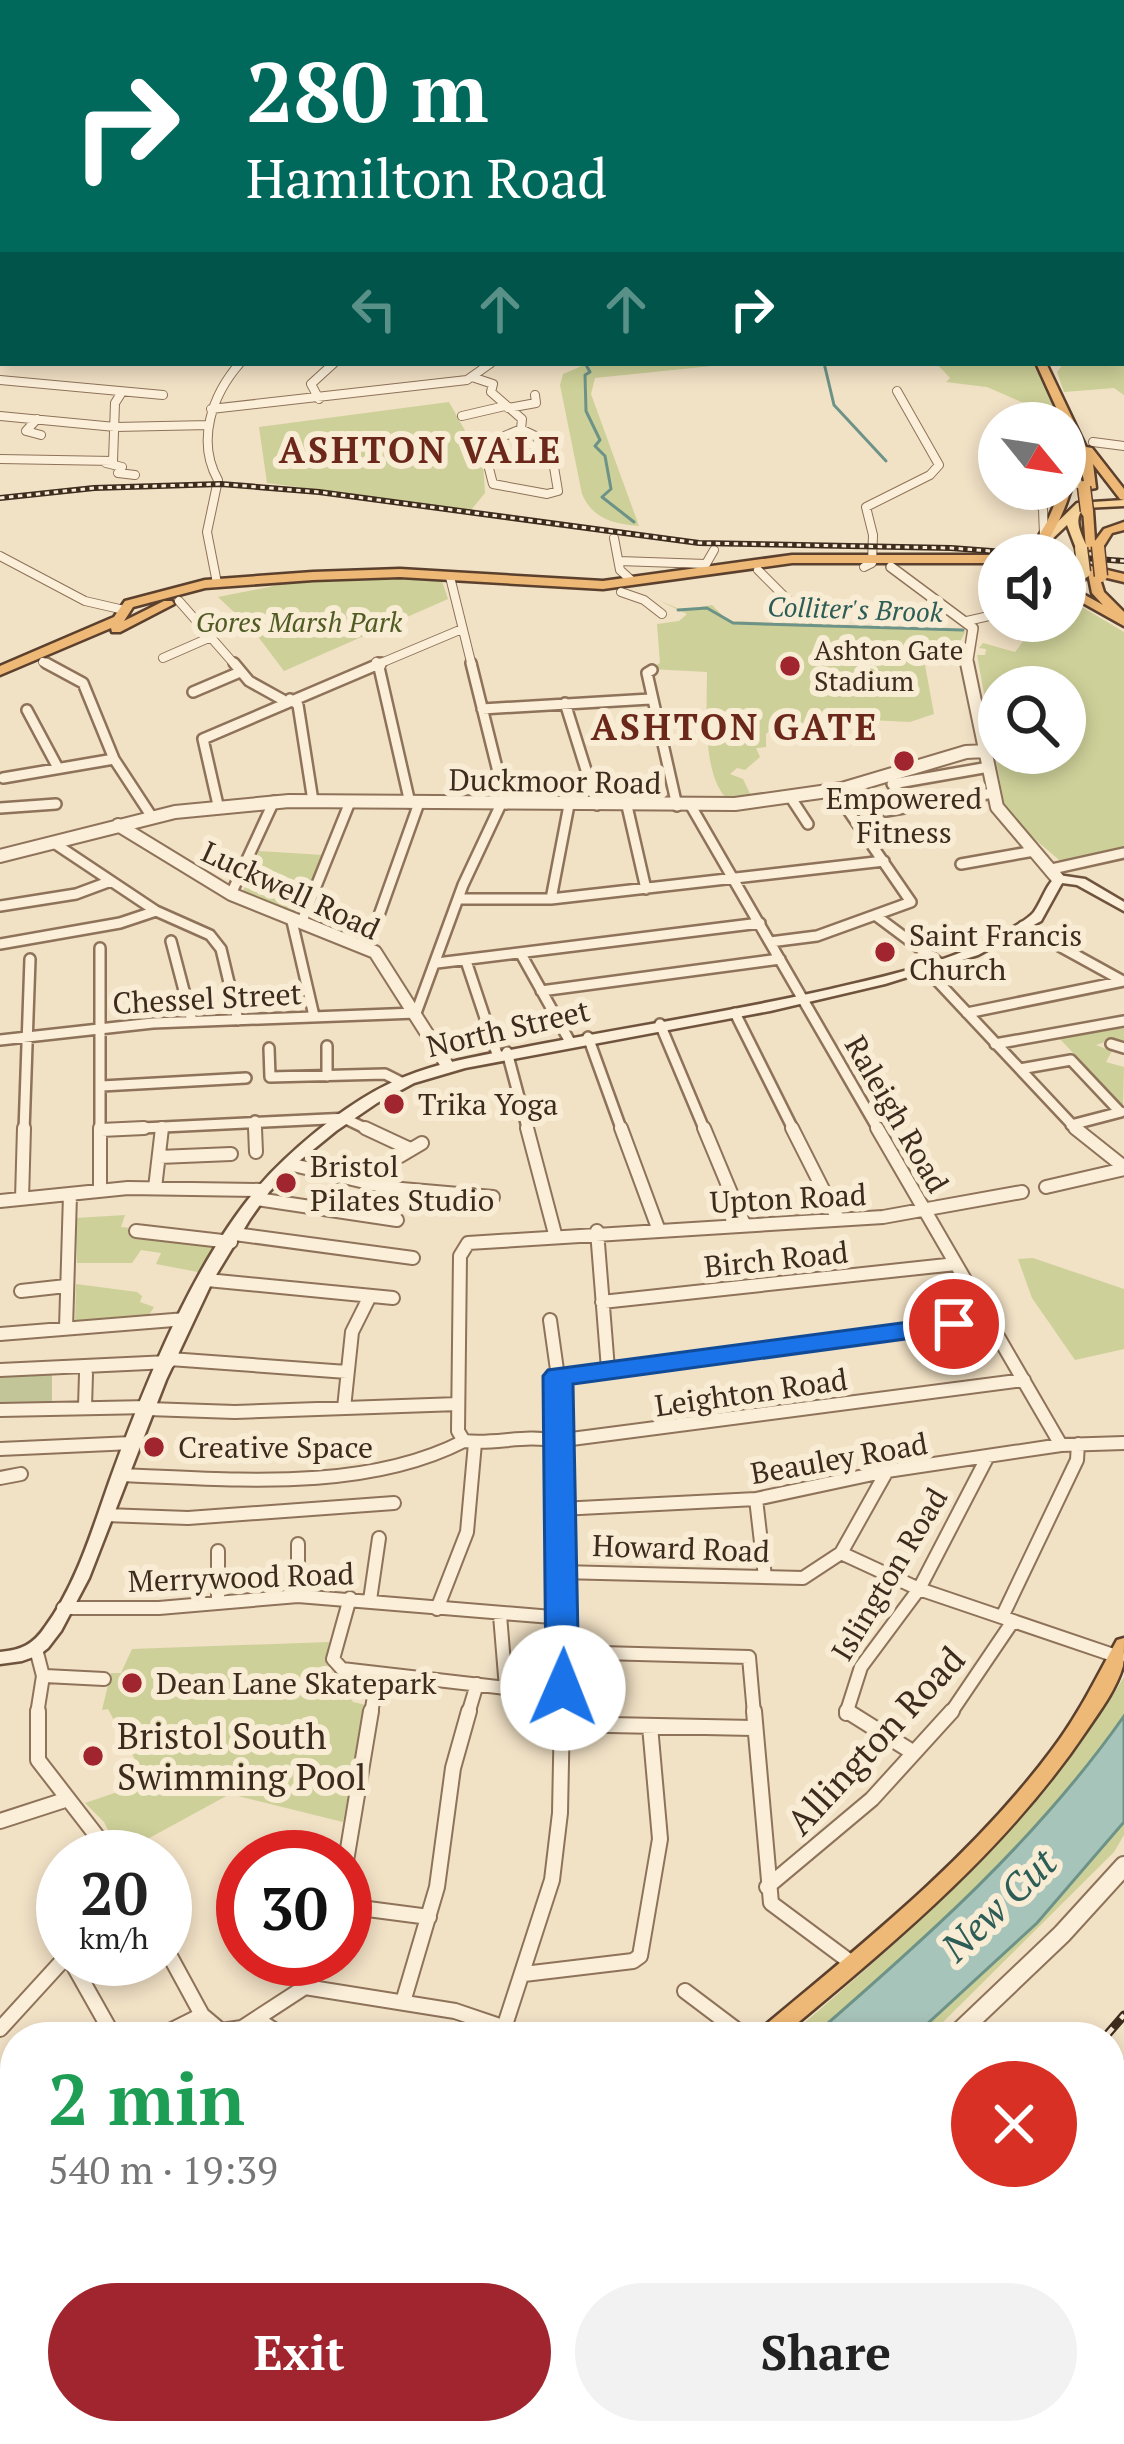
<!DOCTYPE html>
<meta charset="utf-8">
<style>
:root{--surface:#fff;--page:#f2f2f2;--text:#222;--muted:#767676;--accent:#a1252e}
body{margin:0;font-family:"PT Serif",serif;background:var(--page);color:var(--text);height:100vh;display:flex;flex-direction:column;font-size:45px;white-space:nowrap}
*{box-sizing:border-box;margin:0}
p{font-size:39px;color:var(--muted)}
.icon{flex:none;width:66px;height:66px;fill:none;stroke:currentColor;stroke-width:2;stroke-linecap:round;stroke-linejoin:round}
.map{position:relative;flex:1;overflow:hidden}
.sheet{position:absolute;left:0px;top:2022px;width:1125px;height:423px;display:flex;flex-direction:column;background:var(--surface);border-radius:48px 48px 0 0;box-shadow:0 6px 18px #0003}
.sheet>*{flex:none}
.hud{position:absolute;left:0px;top:0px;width:1125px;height:366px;box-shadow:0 6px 18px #0003;background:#00695c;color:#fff;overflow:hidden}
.needle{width:78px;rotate:120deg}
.buttons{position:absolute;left:978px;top:402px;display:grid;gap:24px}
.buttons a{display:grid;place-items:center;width:108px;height:108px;border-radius:50%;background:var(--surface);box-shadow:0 6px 18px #0003;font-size:60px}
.speed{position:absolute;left:36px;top:1830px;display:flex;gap:24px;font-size:60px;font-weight:700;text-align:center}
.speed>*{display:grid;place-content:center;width:156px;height:156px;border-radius:50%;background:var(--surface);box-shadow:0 6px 18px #0003;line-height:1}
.speed small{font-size:30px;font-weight:400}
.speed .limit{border:18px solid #d22;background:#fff;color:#111}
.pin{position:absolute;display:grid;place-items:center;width:102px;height:102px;color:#fff;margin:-51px;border:6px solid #fff;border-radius:50%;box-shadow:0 3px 12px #0007}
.me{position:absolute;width:132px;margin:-66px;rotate:1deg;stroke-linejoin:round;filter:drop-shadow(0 0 9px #0008)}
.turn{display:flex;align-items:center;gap:42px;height:252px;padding:0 48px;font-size:54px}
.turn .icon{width:156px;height:156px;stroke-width:2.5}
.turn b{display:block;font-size:84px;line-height:102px}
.lanes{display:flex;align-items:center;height:114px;padding:0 48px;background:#0003;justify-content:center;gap:60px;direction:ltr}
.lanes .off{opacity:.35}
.round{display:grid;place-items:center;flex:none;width:126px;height:126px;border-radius:63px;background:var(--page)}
.overview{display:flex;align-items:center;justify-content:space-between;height:204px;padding:0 48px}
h1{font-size:72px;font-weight:700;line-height:90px;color:#1e9e55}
.button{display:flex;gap:24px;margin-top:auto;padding:24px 48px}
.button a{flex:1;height:138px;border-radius:72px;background:var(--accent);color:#fff;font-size:48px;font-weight:700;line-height:138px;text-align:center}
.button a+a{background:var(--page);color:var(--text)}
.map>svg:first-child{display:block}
</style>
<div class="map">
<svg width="1124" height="2444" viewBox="0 0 1124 2444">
<rect width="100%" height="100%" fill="#f1e1c5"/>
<path fill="#cdd098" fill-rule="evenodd" d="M1124,302V395L1114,388L1064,392L1057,372L1064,363H1122Z
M589,363L597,366L603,363H812H741L595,378L591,394L639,526C613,524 593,519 582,494L560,385L563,374Z
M936,363H1033L1073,436L1065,446V423H1031L1026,404L987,387L946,382L950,378Z
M449,402L483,463L485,493L471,510L267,483L259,427Z
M379,575L441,578L448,599L284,671L253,630L218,597L299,581Z
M1065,597L1124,632V851L1065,865L1017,824L1004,803L977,655H985L986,649L979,648L983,643L1015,652L1038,621H1065ZM999,687H1065V753H999Z
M658,600L682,610L712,605L728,621L808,624V620L813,624L966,631L954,652L923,654L934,714L910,722L830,718L827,738H809L816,730L798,723L777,724L766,734V747L756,748L760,757L745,770L737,768L730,774L743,779L752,798L727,799C702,774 707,710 707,672L650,669L660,663L657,624L679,621L687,614Z
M259,851L323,855L299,914L242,894Z
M1124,1028V1042L1114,1039L1096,1045L1112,1051L1106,1062L1124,1067L1123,1106L1059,1038Z
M125,1215L121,1227L131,1228L130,1235L215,1245L198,1272L156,1264L161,1253L141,1250L132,1263H77L76,1218Z
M1033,1258L1124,1289V1349L1075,1360L1032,1298L1018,1259Z
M76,1284L137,1292L142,1296L140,1302L154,1307L147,1318L75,1322Z
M329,1642L326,1663L353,1702L366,1705L343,1822L230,1794L120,1854L104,1822L85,1803L147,1782L108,1709L102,1710L111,1673H121L132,1649Z
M1124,1677V1730L1063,1812L829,2037H788C915,1928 1037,1821 1124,1677Z
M1124,1804V1835L1114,1852L928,2037H893Z"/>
<path fill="#c2c597" d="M52,1371V1405L0,1408V1375Z"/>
<path fill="#a7c4ba" stroke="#6d9388" stroke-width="3" d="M1124,1716V1822L1037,1923L913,2037H812C925,1939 1038,1839 1124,1716Z
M1124,2060V2444H1026L1024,2430H1110V2072Z
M454,2430H566L561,2444H445Z"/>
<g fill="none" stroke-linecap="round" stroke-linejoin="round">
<path stroke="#6d9388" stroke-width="3" d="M0,48L3,52
M585,363L590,372L585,375L586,411L600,440L595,446L605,456L611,489L602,497L634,522
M824,363L834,405L886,461
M678,610L707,608L733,623L963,630"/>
<path stroke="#2d5d57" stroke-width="4.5" stroke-dasharray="21 16" stroke-linecap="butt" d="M1110,2187L1124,2164
M1096,2430L1098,2444"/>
<defs>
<path id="pedestrian" d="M733,2430L773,2444"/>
<path id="minor-far4" d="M812,0L822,3
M903,0L918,3"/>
<path id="minor-far3" d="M475,378L493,384L491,392L522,419L521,429
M0,380L163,395
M319,399L311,384L334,363
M508,408L536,403L535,395
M211,409L467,380L491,363
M0,416L115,427L209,425
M462,416L505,406
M37,419L26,431L41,435
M521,429L550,443L558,491L547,494L493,484L483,445Z
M519,441L535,446
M1093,442L1124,446
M0,459L113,461L115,403L122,392
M106,463L122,467L118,473L135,475
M1036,498L1043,509L1044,535
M614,538L620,570L631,580
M0,556L85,601L124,610
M619,561L706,564L714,550
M864,567L872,563L873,535L866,507L930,475L939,465L897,391
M758,570L789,601
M450,577L472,666
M217,583L207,532L218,480C196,441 212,395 240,363
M621,592L644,600L662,614
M179,601L236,666
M967,621L989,616L999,603
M163,658L211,637
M43,662L51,666
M376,662L381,666
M374,666L462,629"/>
<path id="minor-far2" d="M46,663L83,683L114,759L152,817
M234,663L249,681L285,701
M378,663L410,803
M471,663L506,804
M652,670L647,673L677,806
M193,692L240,672
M290,699L298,705L313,801
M565,703L597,805
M482,709L650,699
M27,710L58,768
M3,778L114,759
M791,798L808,824
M218,805L203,739L381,663
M627,806L646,889
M691,806L879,1131
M911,806L892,784L989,767
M0,808L56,804
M886,811L993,793
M54,843L156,911L210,935L221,949L238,1020
M961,864L1034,851
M1052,869L1124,853
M231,894L274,801
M458,899H551L884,861
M551,899L569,805
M0,906L76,894L111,881
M875,915L942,965
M291,917L314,1016
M302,921L350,802
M1023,926L1123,981
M171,941L192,1021
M770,942L817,936L911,902L834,790
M0,944L120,923L156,911
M368,946L419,803
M100,948V1131
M521,954L569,1040
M466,961L497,1054
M437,963L760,923
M927,970L1078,1131
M541,991L780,959
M735,1013L794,1131
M967,1013L1124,981
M660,1024L705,1131
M588,1037L622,1131
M0,1040L153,1023L416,1013L463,885L501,804
M995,1044L1124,1021
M1111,1044L1124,1048
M327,1046V1076
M269,1048L270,1077L385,1074L403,1083
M507,1052L528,1131
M1020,1069L1071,1060L1120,1112
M102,1086L246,1078
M348,1120L371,1131
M255,1121V1131
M1071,1125L1121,1112
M101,1130L349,1118
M24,1131L30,959"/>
<path id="minor-far1" d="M100,1128V1191
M255,1128L256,1152
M365,1128L410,1149
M527,1128L555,1234
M621,1128L658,1228
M704,1128L744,1224
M792,1128L838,1219
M877,1128L1061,1445
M1075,1128L1124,1167
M101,1130L144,1128
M400,1156L422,1143
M159,1157L231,1154
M289,1164L390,1188L493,1197
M1046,1187L1124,1169
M155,1188L162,1128
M1022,1192L883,1217L468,1243L460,1256L458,1431L464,1441C495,1445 525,1434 556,1441L1024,1380
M22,1199L24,1128
M257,1199L397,1220
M0,1201L128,1188L263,1190
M136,1231L231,1242
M597,1231L608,1369
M235,1234L413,1258
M207,1280L393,1298
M21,1291L66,1286
M602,1302L956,1264
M550,1320L558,1377L562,1714
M66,1328L70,1195
M0,1334L186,1319
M170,1359L347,1372
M0,1370L169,1362
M558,1377L990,1320
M85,1407L86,1374
M344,1408L352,1332L369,1298
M148,1409L235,1412L458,1404
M0,1410L149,1407
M0,1449L132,1443
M120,1475C230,1479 363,1493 464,1441
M0,1478L21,1474
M756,1499L765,1577
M560,1509L756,1499L887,1471L1061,1445L1124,1443
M105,1515L188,1518L394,1503
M298,1544V1596
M218,1551V1602
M841,1553L919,1589L1119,1657
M560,1572L803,1578L841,1553L887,1471
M350,1598L333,1659L342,1669L506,1688L500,1615
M370,1600L379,1538
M63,1608H159L298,1596L564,1618
M437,1609L467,1532L475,1443
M1002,1617L1077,1460L1078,1444
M36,1649L43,1676L37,1714
M564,1652L749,1657L754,1714
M45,1676L104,1679
M371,1714L373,1702
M468,1714L477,1684
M846,1714L861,1667L919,1589L987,1458
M950,1714L1013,1621"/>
<path id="minor" d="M38,1711V1760L113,1857
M754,1711L771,1903L853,1964
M847,1711L914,1753
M562,1724L753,1728
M0,1821L68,1799
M82,1857L108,1848
M345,1867L371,1711
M767,1887L872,1799L952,1711
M345,1906L429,1917
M165,1947L202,2015L221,2031L242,2028L305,1987L455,2011L532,2037
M70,1959L114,2037
M524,1974L633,1961L640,1956L660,1839L650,1726
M685,1991L746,2037
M403,2002L437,1887L453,1768L469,1711
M256,2019L285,2037
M504,2028L552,1880L560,1813L562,1711
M0,2029L64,1959
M158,2037L202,2015
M467,2037L481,2021
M0,2234L15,2217
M0,2260L15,2272
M160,2430L168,2444
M234,2444L249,2430
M820,2444L823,2430"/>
<path id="tertiary-far3" d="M1015,0L1022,3"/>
<path id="tertiary-far2" d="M891,567L973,628L967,666"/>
<path id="tertiary-far1" d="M967,663L997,807L1058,879
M118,825L231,894L375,952L447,1065
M0,856L175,812L289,801L735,804L842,789L966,752L986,751"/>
<path id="tertiary" d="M954,2037L1062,1934L1124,1866
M604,2444L608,2430"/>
<path id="secondary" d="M1122,237L1124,238V246L1122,245Z
M1058,875L1085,879L1124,902V911L1077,885L1062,883L1041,921L978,955L885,984L770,1011L465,1068L414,1083L377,1103L336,1131L298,1162L269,1192L250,1219L213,1280L166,1380L89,1578L61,1631L48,1648L39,1655L22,1661L0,1664V1652C21,1650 33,1645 45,1627C77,1584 93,1527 111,1477C148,1376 204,1234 284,1160C318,1128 360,1095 404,1077C445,1060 492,1054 536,1045C635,1026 734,1011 831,989C874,979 932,966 971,948C987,941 1024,924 1034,912C1043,899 1046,884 1058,875Z"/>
<path id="primary" d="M712,0H721L724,3H715Z
M1124,500V506L1084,508C1072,520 1082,534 1087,548L1085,551H1077L1067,525L1047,544L1037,542L1077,503Z
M1084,568L1090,572L1082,583L1065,586V578L1074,577Z"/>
<path id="trunk" d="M0,28H3V33H0Z
M1122,285H1124L1122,295Z
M1036,363H1046L1086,447L1092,448L1124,489V500L1120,499L1093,464L1096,488L1086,490L1078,454C1074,490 1062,519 1043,549L1037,553L1031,549L1047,522L1061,489H1065L1067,441L1070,438Z
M1083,509L1093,511L1095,541L1104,529L1124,522V530L1112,533L1102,549L1086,550Z
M792,555H999V563H792L603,589L400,577L313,580L205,588L133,607L124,621L164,601H172L174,604L120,632H112L111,628L0,675V666L114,617L125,601L205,580L313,572L400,569L603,581Z
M1065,560L1124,574V582L1099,576L1104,592L1124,612V626L1065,593V584L1103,605L1092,593L1088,573L1065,568Z
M1124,1638C1124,1647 1124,1658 1123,1666C1117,1688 1100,1711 1087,1730C1006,1851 892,1944 781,2037H755L758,2031C861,1945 970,1859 1051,1751C1078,1716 1096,1678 1117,1640Z
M383,2430H408L401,2444H376Z"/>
</defs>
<use href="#pedestrian" stroke="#8e7259" stroke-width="15"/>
<use href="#minor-far4" stroke="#8e7259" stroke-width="9"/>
<use href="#minor-far3" stroke="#8e7259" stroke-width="10"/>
<use href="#minor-far2" stroke="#8e7259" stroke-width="14"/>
<use href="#minor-far1" stroke="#8e7259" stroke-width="16"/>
<use href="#minor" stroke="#8e7259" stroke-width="18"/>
<use href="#tertiary-far3" stroke="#8e7259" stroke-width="10"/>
<use href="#tertiary-far2" stroke="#8e7259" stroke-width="12"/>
<use href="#tertiary-far1" stroke="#8e7259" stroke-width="16"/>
<use href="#tertiary" stroke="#8e7259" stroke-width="22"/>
<use href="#secondary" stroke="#6f533d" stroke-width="5"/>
<use href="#primary" stroke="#5b402e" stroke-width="5"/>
<use href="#trunk" stroke="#5b402e" stroke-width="5"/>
<use href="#pedestrian" stroke="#fbefd9" stroke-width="10"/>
<use href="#minor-far4" stroke="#fbefd9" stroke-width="6"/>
<use href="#minor-far3" stroke="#fbefd9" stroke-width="8"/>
<use href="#minor-far2" stroke="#fbefd9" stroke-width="9"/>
<use href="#minor-far1" stroke="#fbefd9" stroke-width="12"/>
<use href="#minor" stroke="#fbefd9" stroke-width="14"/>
<use href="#tertiary-far3" stroke="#fbefd9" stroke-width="8"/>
<use href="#tertiary-far2" stroke="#fbefd9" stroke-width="9"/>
<use href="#tertiary-far1" stroke="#fbefd9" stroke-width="12"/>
<use href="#tertiary" stroke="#fbefd9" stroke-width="18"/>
<use href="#secondary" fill="#fbefd9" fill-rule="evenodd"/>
<use href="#primary" fill="#f6d49b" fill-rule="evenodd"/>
<use href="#trunk" fill="#eeb876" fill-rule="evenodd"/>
<defs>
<path id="rail-far1" d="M370,3L376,0
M0,498L94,488L221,484L319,492L699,543L951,548L1124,561"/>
<path id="rail" d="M1105,2037L1124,2015
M1006,2430L1007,2444"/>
</defs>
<use href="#rail-far1" stroke="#3d2b1e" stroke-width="6"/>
<use href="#rail" stroke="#3d2b1e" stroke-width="9"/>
<use href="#rail-far1" stroke="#f8ecd5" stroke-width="3" stroke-dasharray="4.5" stroke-linecap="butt"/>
<use href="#rail" stroke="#f8ecd5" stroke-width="4.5" stroke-dasharray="12" stroke-linecap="butt"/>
<defs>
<path id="primary-bridge" d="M1081,548L1084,572"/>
<path id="trunk-bridge" d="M1084,487L1087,511
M1098,546L1101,576
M1033,555L1037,549"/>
</defs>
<use href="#primary-bridge" stroke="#5b402e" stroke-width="15" stroke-linecap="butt"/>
<use href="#trunk-bridge" stroke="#5b402e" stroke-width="15" stroke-linecap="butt"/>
<use href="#primary-bridge" stroke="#f6d49b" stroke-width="12"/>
<use href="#trunk-bridge" stroke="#eeb876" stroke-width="12"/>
</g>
<path fill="#1a73e8" stroke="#114b97" stroke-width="3" d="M954,1316L964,1318L969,1324L964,1331L573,1384L579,1688L574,1696H551L546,1688L543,1376L548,1370Z"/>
<g fill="#a1252e" stroke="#f8ecd5" stroke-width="4.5">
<circle cx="790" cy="666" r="12"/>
<circle cx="904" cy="761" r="12"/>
<circle cx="885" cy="952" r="12"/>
<circle cx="394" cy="1104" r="12"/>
<circle cx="286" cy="1183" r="12"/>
<circle cx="154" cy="1447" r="12"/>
<circle cx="132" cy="1683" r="12"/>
<circle cx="93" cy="1756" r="12"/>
</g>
<g text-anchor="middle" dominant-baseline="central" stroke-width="12" stroke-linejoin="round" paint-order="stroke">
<g font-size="27" font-style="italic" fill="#2d5d57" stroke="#f8ecd5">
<text transform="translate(855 609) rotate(2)">Colliter's Brook</text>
</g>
<g font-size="27" font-style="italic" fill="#505b24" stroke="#f8ecd5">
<text x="299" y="622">Gores Marsh Park</text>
</g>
<g font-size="27" fill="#3d2b1e" stroke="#f8ecd5" text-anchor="start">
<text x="814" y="650">Ashton Gate<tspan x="814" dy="31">Stadium</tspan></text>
</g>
<g font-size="30" fill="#3d2b1e" stroke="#f8ecd5">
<text transform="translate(555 781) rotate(1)">Duckmoor Road</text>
<text transform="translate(291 890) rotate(25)">Luckwell Road</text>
<text transform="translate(207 998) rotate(-3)">Chessel Street</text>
<text transform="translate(508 1028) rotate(-13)">North Street</text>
<text transform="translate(897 1114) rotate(60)">Raleigh Road</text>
<text transform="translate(788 1198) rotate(-3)">Upton Road</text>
<text transform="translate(776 1259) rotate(-6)">Birch Road</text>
<text transform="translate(751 1392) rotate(-8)">Leighton Road</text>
<text transform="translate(839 1458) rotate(-10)">Beauley Road</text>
<text transform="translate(681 1548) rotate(2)">Howard Road</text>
<text transform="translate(889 1574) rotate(-59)">Islington Road</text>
<text transform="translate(241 1577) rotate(-2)">Merrywood Road</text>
</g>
<g font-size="30" fill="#3d2b1e" stroke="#f8ecd5" text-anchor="start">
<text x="904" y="798" text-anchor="middle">Empowered<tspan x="904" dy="34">Fitness</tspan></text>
<text x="909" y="935">Saint Francis<tspan x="909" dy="34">Church</tspan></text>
<text x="418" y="1104">Trika Yoga</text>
<text x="310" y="1166">Bristol<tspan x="310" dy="34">Pilates Studio</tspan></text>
<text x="178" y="1447">Creative Space</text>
<text x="156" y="1683">Dean Lane Skatepark</text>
</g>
<g font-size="36" font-weight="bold" letter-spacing="3" fill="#6c271b" stroke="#f8ecd5">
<text x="421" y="449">ASHTON VALE</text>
<text x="735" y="726">ASHTON GATE</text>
</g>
<g font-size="36" fill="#3d2b1e" stroke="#f8ecd5" text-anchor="start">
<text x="117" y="1735">Bristol South<tspan x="117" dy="41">Swimming Pool</tspan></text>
</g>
<g font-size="36" fill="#3d2b1e" stroke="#f8ecd5">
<text transform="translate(875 1740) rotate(-47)">Allington Road</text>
</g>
<g font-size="39" font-style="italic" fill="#2d5d57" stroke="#f8ecd5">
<text transform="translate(998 1904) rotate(-44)">New Cut</text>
</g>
</g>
</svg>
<div class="buttons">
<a><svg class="needle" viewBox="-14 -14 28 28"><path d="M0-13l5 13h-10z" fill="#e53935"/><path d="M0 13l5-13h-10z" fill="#767676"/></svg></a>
<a><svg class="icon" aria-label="sound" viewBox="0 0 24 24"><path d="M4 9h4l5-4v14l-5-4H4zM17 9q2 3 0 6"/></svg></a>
<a><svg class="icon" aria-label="search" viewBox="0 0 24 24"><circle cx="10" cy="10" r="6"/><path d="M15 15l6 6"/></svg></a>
</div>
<div class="speed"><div>20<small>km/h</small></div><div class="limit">30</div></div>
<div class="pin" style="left:954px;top:1324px;background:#d93025"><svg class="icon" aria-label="arrive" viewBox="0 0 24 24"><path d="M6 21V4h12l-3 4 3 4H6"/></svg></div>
<svg class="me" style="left:563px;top:1688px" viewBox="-20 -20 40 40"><circle r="19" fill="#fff"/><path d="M0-13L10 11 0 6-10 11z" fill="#1a73e8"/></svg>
<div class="hud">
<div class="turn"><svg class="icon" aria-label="right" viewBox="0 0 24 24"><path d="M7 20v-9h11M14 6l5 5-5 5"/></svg><div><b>280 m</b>Hamilton Road</div></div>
<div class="lanes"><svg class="icon off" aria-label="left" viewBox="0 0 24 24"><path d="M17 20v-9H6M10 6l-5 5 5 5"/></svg><svg class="icon off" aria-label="ahead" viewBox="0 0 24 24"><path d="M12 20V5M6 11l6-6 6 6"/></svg><svg class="icon off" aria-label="ahead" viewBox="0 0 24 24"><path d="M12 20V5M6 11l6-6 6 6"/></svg><svg class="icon" aria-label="right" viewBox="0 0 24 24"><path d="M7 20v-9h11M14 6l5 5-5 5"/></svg></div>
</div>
<section class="sheet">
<div class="overview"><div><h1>2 min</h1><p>540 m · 19:39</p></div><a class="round" style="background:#d93025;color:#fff"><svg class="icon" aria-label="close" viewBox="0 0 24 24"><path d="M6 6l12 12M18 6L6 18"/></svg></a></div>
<div class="button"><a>Exit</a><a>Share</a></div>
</section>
</div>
